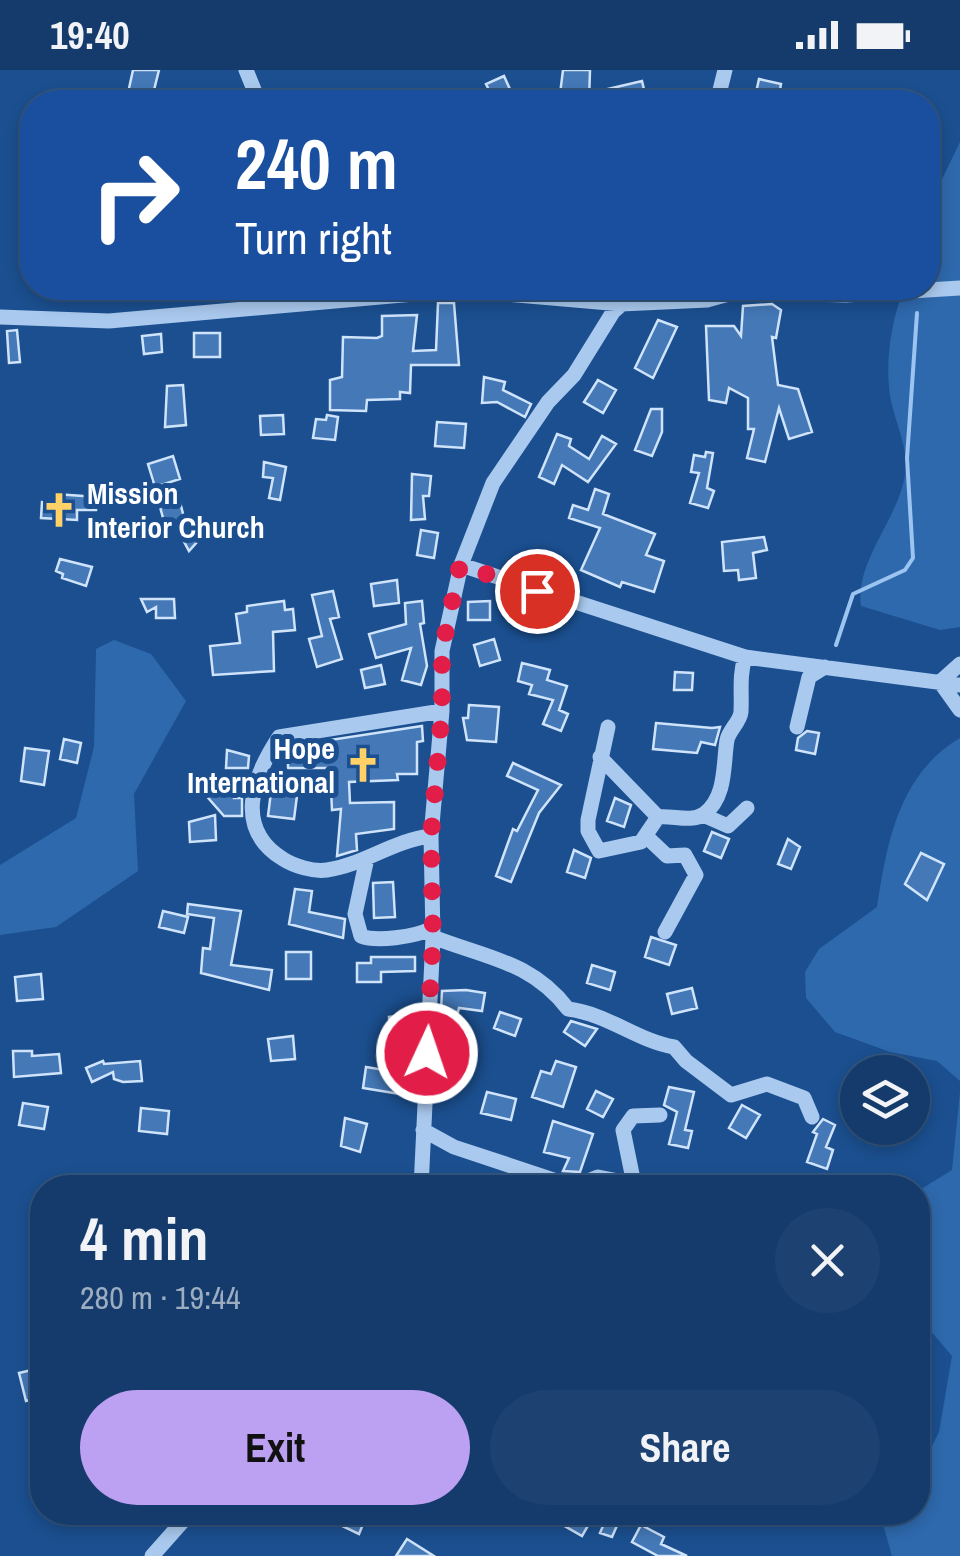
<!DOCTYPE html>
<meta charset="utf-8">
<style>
:root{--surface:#143b6b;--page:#1d4271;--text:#f1f3f6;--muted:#9dadc1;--line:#33557e;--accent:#bca0f2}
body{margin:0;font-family:"Archivo Narrow",sans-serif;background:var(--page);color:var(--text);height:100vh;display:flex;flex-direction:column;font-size:38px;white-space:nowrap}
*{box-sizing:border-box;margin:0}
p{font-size:32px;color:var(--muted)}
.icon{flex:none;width:55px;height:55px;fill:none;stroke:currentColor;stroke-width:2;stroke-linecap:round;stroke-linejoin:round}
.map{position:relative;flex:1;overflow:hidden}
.side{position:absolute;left:30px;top:1105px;width:900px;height:350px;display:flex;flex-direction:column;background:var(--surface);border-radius:40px;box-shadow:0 5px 15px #0003,0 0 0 2px var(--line)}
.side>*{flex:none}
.banner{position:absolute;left:20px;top:20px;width:920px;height:210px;border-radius:40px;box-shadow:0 5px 15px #0003,0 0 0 2px var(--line);background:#1a4fa0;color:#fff;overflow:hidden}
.controls{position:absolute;left:840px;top:985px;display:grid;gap:20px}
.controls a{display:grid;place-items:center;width:90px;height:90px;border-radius:50%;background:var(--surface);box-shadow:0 5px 15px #0003,0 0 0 2px var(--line);font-size:50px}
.pin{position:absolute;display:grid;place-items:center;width:85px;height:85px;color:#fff;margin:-42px;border:5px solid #fff;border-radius:50%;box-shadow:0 2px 10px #0007}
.me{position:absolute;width:110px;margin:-55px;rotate:3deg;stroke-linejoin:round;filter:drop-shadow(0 0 8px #0008)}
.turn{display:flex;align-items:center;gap:35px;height:210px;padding:0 50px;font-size:45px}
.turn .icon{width:130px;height:130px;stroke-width:2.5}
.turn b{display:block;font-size:70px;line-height:85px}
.round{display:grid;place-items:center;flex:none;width:105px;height:105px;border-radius:52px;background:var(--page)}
.summary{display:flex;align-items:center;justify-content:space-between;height:170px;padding:0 50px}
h1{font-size:60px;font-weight:800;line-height:75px}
.action{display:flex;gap:20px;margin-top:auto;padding:20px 50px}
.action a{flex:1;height:115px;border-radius:60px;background:var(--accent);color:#111;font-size:40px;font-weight:800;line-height:115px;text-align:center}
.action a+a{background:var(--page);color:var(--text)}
.status{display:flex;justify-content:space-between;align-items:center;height:70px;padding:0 50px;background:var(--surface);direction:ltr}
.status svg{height:28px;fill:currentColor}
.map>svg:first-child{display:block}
</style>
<div class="status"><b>19:40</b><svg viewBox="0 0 49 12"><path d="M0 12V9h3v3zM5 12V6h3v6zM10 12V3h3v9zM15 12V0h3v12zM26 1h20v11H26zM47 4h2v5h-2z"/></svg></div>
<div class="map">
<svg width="960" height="1486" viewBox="0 0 960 1486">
<rect width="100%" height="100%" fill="#1b4f8f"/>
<path fill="#2e69ad" d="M960,72V557L940,560L861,536C854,487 907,442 906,391C905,372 895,350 891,331C884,295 891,252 904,218H928V138Z
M114,570L151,584L186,631L134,724L138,801L56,857L0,865V795L76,748L94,677L96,579Z
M960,668V1011L937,991L890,982L835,962L806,928L805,902L819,879L877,837C887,772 899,704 960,668Z
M960,1022V1486H892L884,1458L894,1443L918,1442V1404L939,1362L952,1286L918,1246V1121L952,1100Z"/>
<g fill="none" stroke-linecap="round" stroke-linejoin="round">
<path stroke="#9cc4f0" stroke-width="4" d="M836,575L853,524L905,500L913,488L907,388L917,243"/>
</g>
<path fill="#4478b7" stroke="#cfe3fa" stroke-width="2.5" d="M133,0H159L152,28L128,23Z
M563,0H590L589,32H559Z
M504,6L513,26L495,32L486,14Z
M759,9L781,14L778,32H754Z
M642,11L646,28L611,32L608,19Z
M438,233H454L459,295H411L410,323L400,322V329L367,330L366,341L330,340V310L342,307L343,267L377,268L382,266V246L417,245L413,281L436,280Z
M772,234L781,240L776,268L772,267L778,315L798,319L812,362L789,369L779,338L765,392L747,388L754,359H748V328L729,318L726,333L709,330L706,256H734L741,266L743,236Z
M658,250L677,257L653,308L635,298Z
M17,260L20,292L9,293L7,261Z
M194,263H220V287H194Z
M161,264L162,282L144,284L142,266Z
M484,307L505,312L503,320L531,334L525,347L497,332L482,333Z
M598,310L616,320L603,343L584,332Z
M183,315L186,355L165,357L167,316Z
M651,339H662V362L652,386L635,380Z
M283,345L284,364L261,365L260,346Z
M327,345L338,347L335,370L313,368L316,349L326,350Z
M437,352L466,354L464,378L435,376Z
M557,364L571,369L569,376L589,389L602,366L616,374L588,412L562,395L554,414L539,407Z
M706,382L713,383L707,418L714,421L708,438L690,433L699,403L691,402L694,385L705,387Z
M173,386L180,409L155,417L148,394Z
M264,392L286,397L280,430L269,428L273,408L263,407Z
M412,404L431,406L429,426H423L425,449L411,450Z
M595,419L609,424L603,444L655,464L646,485L664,491L654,522L622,512L620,517L581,500L600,458L569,448L573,435L588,440Z
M55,424L97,427L96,440H77V450L41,448L42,432L55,433Z
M180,432L188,463L197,472L189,481L174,453L165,455L160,437Z
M421,460L438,463L434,488L417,485Z
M764,467L767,480L753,483L756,508L739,510L738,500L724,501L722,472Z
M60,489L92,497L86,516L62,508L63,504L56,501Z
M397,510L399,533L374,536L371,514Z
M333,521L339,547L330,549L342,589L317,597L309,569L322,566L312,525Z
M141,529H174L175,548H156V537L147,542Z
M284,531L285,540L293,539L295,560L273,562L274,601L213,605L210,576L240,573L236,544L247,542V536Z
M422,531L424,553L420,554L427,596L421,615L402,610L411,578L376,588L369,564L406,554L405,533Z
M490,531V550H468V532Z
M494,569L500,590L480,596L474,575Z
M522,593L550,600L547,610L567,616L559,640L568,644L561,661L543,654L553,630L529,624L532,615L518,611Z
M381,595L385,614L365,618L361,600Z
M675,602L693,603L692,620H674Z
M469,635L499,637L496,672L467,670L463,648H468Z
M656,653L712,658L720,657L715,675L701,672L697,683L653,679Z
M422,656L423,671L417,672V704H397L398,710L349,712L350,733L394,732V759L356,764L357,780L337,786L341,739L332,740L330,698H288V677L330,675V670Z
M807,661L819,663L815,684L796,680L798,668Z
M64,669L81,673L77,693L60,689Z
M25,678L49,681L44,715L21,711Z
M227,680L249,686L248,698H226Z
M513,693L561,715L539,743L511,812L496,806L513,759L517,761L538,720L507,706Z
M196,714L234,715V728H242V746H224Z
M272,714L298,718L294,749L268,746Z
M615,728L631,735L624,757L607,751Z
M215,745L216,770L190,772L189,752Z
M712,762L729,769L721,788L704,781Z
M788,769L800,777L791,799L778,794Z
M574,780L591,788L585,808L567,802Z
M921,783L944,794L927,830L905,814Z
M393,812L395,847L374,848L373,813Z
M295,819L312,821L309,842L345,849L343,868L289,854Z
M188,834L241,841L231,895L272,900L269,920L201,903L203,878L210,879L214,848L187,844Z
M163,841L188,847L184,863L159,857Z
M651,867L676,875L669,895L645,887Z
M286,882H311V909H286Z
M371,887H415V901L381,902V912H357V893H371Z
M592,895L615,902L610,920L587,913Z
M41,904L43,929L17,931L15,907Z
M692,918L697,938L672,944L667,924Z
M466,920L485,923L482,941L459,938L458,942L441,941L442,921Z
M500,942L521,949L515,966L494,958Z
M410,945L413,973L391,975L389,947Z
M571,951L597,959L585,976L564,962Z
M293,966L295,989L271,991L268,969Z
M13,981H32V986L59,984L61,1003L14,1007Z
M103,991L104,994L140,991L142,1011L123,1012L114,1009L113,1002L92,1012L86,998Z
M556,991L576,997L563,1037L532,1027L541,1001L551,1004Z
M366,997L403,1003L400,1024L363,1018Z
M669,1017L694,1022L685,1060L692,1061L688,1078L669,1074L677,1042L664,1035Z
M596,1021L613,1029L603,1047L587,1039Z
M487,1022L516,1029L511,1050L481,1043Z
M23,1033L48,1037L44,1059L19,1055Z
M742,1035L760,1045L746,1068L729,1058Z
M141,1038L169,1041L167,1064L139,1061Z
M345,1048L367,1054L360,1082L341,1076Z
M823,1049L835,1055L826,1077L833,1080L827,1099L807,1092L817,1064L813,1062Z
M553,1051L593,1064L580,1102L563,1101L569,1088L544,1082Z
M40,1298L42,1327L26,1331L19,1303Z
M348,1442L366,1447L359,1464L342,1456Z
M540,1442H573L590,1452L582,1466Z
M609,1442H623L612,1467L600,1463Z
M641,1455L664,1467L661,1474L687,1486H658L632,1472Z
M407,1469L434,1486H396Z"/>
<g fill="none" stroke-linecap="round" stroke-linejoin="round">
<path stroke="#a9c9ee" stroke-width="15" d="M246,0L259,32
M717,32L725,0
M0,247L109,251L459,220L621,234L707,230L736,222L846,225L960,218
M461,495L745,587L960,615
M960,594L940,612L960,640
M608,657L588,750V761L599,781L641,772L658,747C673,745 691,753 704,744C727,727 723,693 727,670C729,660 740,652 741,642C742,621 739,607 745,587
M797,657L809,607L825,597
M600,687L658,747
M703,745L728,756L747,738
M431,766C394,770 363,795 327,800C313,802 294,796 283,789C234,759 252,708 279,667L442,641
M648,768L667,786L685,785L696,805L665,862
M367,788L355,844L361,866C376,872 415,867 430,859
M433,867C486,888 531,891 568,939C608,944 636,970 674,977L686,991L731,1025L767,1014L804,1028L812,1047
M423,1060L454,1077L572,1116
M421,1118L433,867L431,766L442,641V581L461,495L493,413L548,332L574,305L613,242L640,218
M571,1118L598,1107L634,1114L623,1060L633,1046L660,1045
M152,1486L191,1442"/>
</g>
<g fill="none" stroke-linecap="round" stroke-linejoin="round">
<path stroke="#e11d48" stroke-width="18" stroke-dasharray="0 32.4" d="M427,983L433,867L431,766L442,641V580L460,495L537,521"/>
</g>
<defs>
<symbol id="church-bare" viewBox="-9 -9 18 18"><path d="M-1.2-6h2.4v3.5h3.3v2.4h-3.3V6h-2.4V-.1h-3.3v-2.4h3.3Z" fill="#ffd166" stroke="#1b4f8f" stroke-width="2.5" paint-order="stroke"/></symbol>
</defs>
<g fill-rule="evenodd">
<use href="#church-bare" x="34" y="415" width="50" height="50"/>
<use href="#church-bare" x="338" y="670" width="50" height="50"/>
</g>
<g text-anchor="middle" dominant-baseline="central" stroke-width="10" stroke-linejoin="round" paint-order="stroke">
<g font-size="30" font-weight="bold" fill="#fff" stroke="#1b4f8f" text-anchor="start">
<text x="87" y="423">Mission<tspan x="87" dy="34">Interior Church</tspan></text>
<text x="335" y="678" text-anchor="end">Hope<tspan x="335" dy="34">International</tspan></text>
</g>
</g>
</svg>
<div class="controls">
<a><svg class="icon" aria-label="layers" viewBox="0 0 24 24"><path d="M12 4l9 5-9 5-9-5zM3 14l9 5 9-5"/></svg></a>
</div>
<div class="pin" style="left:537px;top:521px;background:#d93025"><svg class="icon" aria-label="arrive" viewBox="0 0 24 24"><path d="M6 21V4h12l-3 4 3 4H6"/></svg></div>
<svg class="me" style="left:427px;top:983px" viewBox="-20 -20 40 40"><circle r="17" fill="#e11d48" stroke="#fff" stroke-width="3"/><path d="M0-11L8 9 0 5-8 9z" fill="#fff"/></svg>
<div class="banner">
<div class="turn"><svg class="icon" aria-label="right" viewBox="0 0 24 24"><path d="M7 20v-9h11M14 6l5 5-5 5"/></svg><div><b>240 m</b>Turn right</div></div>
</div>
<section class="side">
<div class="summary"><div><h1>4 min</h1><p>280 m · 19:44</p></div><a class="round"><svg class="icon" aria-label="close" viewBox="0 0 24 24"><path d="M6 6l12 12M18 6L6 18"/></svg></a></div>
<div class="action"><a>Exit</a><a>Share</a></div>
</section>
</div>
